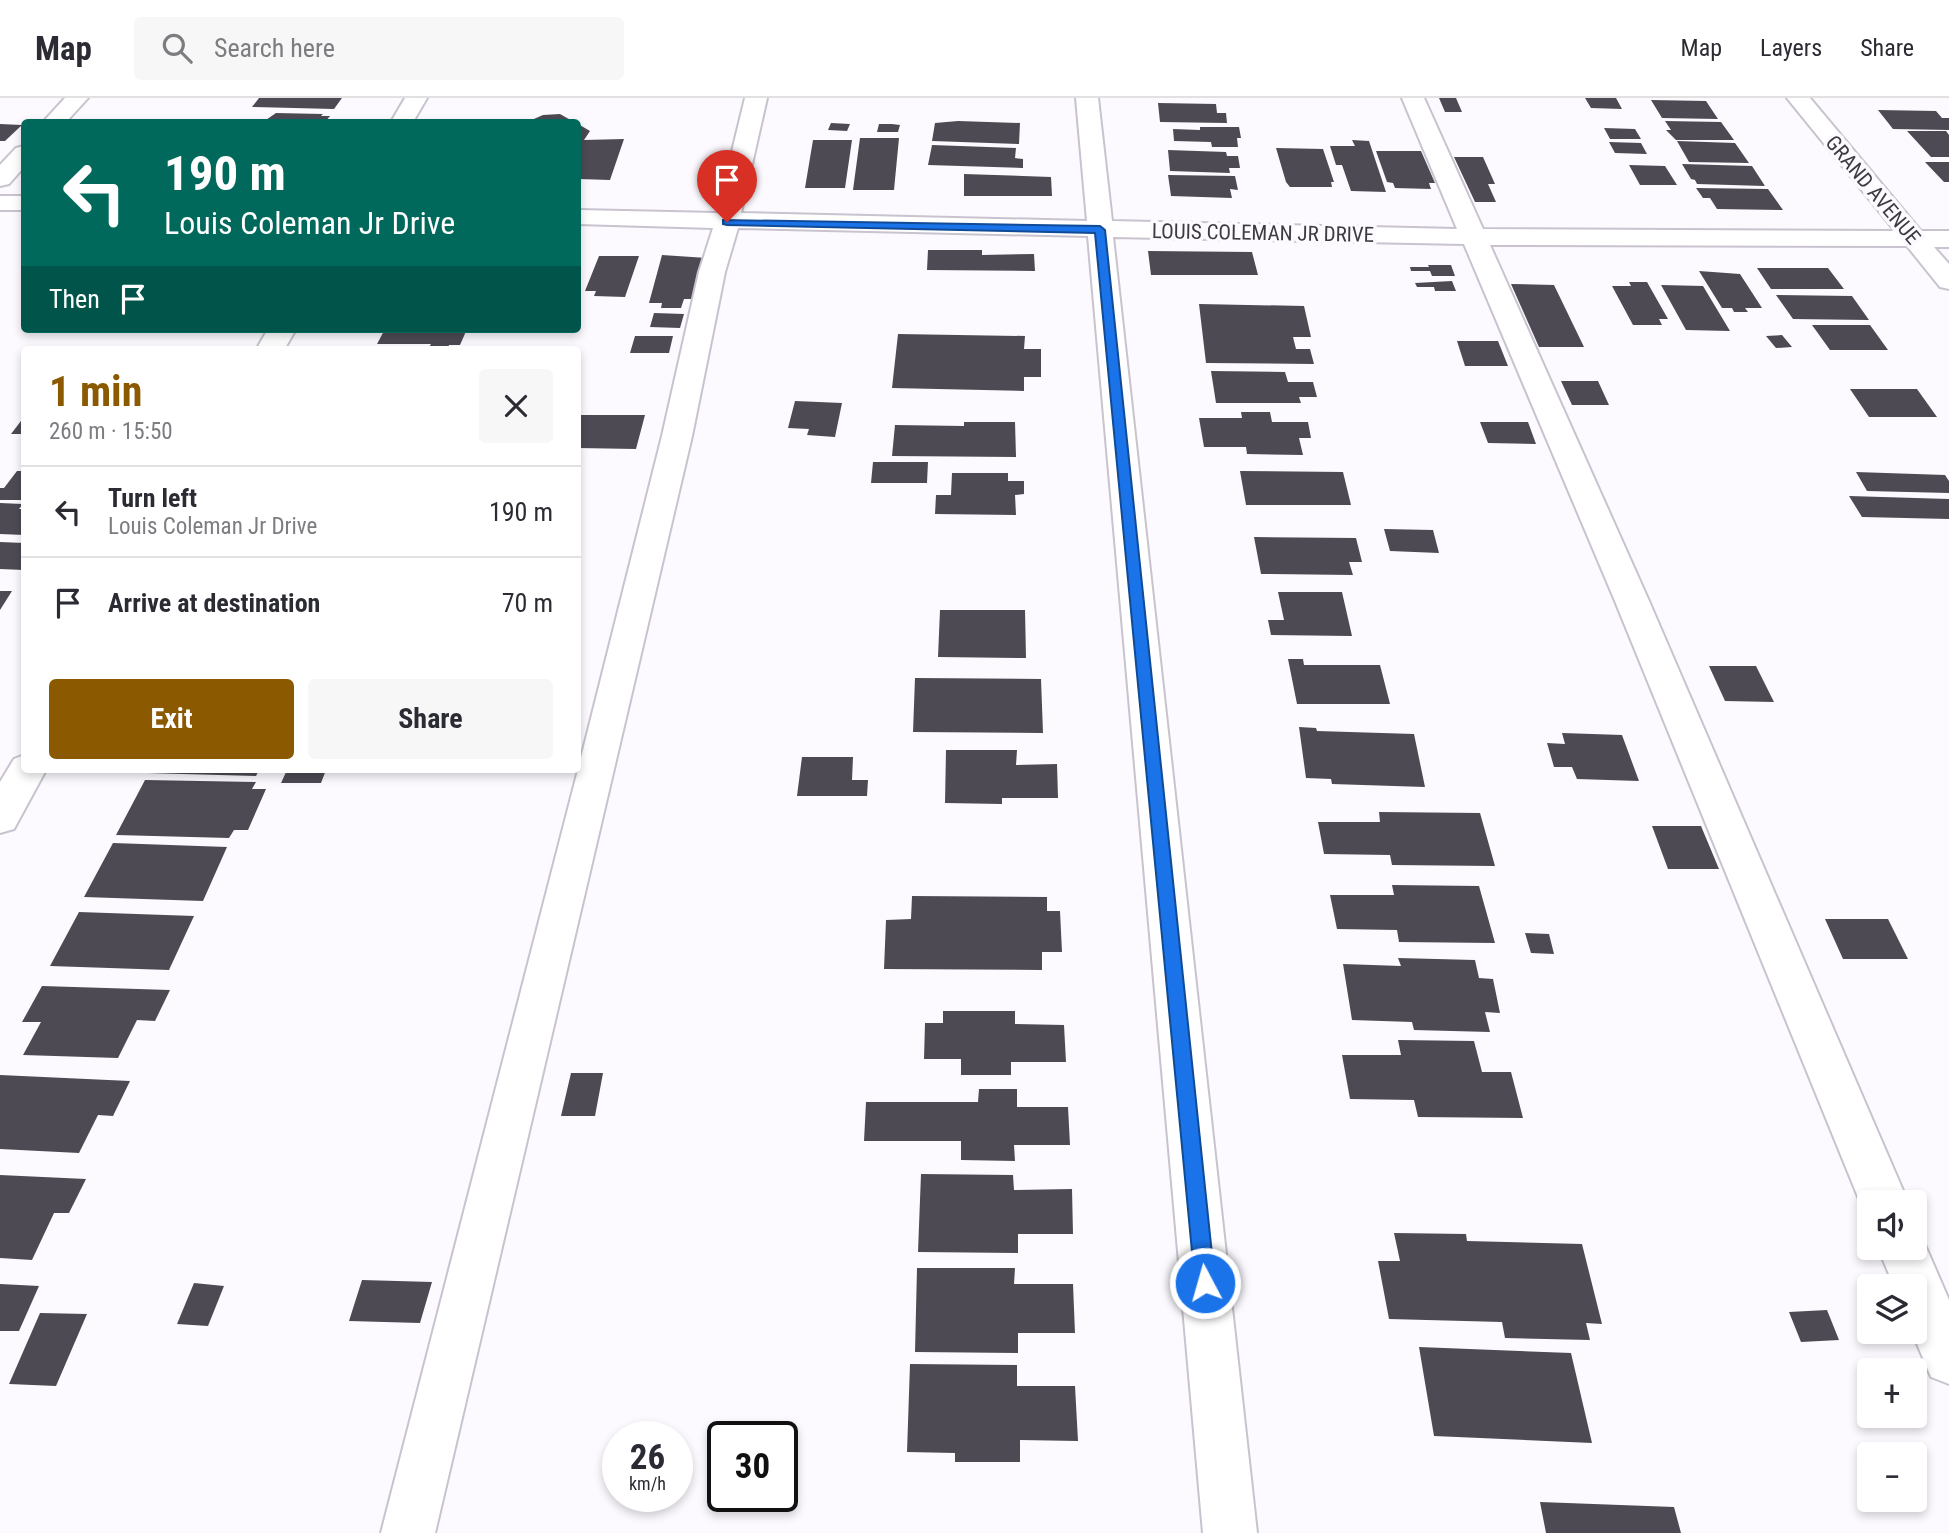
<!DOCTYPE html>
<meta charset="utf-8">
<style>
:root{--surface:#fff;--page:#f7f7f7;--text:#2b2b33;--muted:#7c7c81;--line:#e1e1e2;--accent:#8a5900}
body{margin:0;font-family:"Roboto Condensed",sans-serif;background:var(--page);color:var(--text);height:100vh;display:flex;flex-direction:column;font-size:26px;white-space:nowrap}
*{box-sizing:border-box;margin:0}
p{font-size:23px;color:var(--muted)}
.icon{flex:none;width:38px;height:38px;fill:none;stroke:currentColor;stroke-width:2;stroke-linecap:round;stroke-linejoin:round}
.map{position:relative;flex:1;overflow:hidden}
.side{position:absolute;left:21px;top:248px;width:560px;height:427px;display:flex;flex-direction:column;background:var(--surface);border-radius:7px;box-shadow:0 4px 10px #0003}
.side>*{flex:none}
.top-card{position:absolute;left:21px;top:21px;width:560px;height:214px;border-radius:7px;box-shadow:0 4px 10px #0003;background:#00695c;color:#fff;overflow:hidden}
.buttons{position:absolute;left:1857px;top:1092px;display:grid;gap:14px}
.buttons a{display:grid;place-items:center;width:70px;height:70px;border-radius:7px;background:var(--surface);box-shadow:0 4px 10px #0003;font-size:35px}
.speed{position:absolute;left:602px;top:1323px;display:flex;gap:14px;font-size:35px;font-weight:700;text-align:center}
.speed>*{display:grid;place-content:center;width:91px;height:91px;border-radius:50%;background:var(--surface);box-shadow:0 4px 10px #0003;line-height:1}
.speed small{font-size:18px;font-weight:400}
.speed .limit{border:4px solid #111;border-radius:10px;background:#fff;color:#111}
.pin{position:absolute;display:grid;place-items:center;width:60px;height:60px;color:#fff;margin:-72px -30px;border-radius:50% 50% 50% 0;rotate:-45deg;box-shadow:0 0 7px #0007}
.pin .icon{rotate:45deg}
.me{position:absolute;width:77px;margin:-38px;rotate:354deg;stroke-linejoin:round;filter:drop-shadow(0 0 5px #0008)}
.turn{display:flex;align-items:center;gap:24px;height:147px;padding:0 28px;font-size:32px}
.turn .icon{width:91px;height:91px;stroke-width:2.5}
.turn b{display:block;font-size:49px;line-height:60px}
.then{display:flex;align-items:center;height:66px;padding:0 28px;background:#0003;gap:14px;font-size:26px}
.round{display:grid;place-items:center;flex:none;width:74px;height:74px;border-radius:7px;background:var(--page)}
.summary{display:flex;align-items:center;justify-content:space-between;height:119px;padding:0 28px}
h1{font-size:42px;font-weight:700;line-height:52px;color:var(--accent)}
.action{display:flex;gap:14px;margin-top:auto;padding:14px 28px}
.action a{flex:1;height:80px;border-radius:7px;background:var(--accent);color:#fff;font-size:28px;font-weight:700;line-height:80px;text-align:center}
.action a+a{background:var(--page);color:var(--text)}
ul{padding:0;list-style:none}
li{display:flex;align-items:center;gap:21px;height:91px;padding:0 28px;border-top:2px solid var(--line)}
li div{flex:1}
li b{display:block;font-size:26px}
li em{font-style:normal}
header{display:flex;align-items:center;gap:42px;box-sizing:border-box;height:98px;padding:0 35px;background:var(--surface);border-bottom:2px solid var(--line)}
header strong{font-size:33px}
nav{display:flex;gap:38px;margin-inline-start:auto;font-size:24px}
.search{width:490px;height:63px;background:var(--page);display:flex;align-items:center;gap:18px;box-sizing:border-box;padding:0 24px;border-radius:7px;color:var(--muted);font-size:26px}
.map>svg:first-child{display:block}
</style>
<header>
<strong>Map</strong>
<div class="search"><svg class="icon" aria-label="search" viewBox="0 0 24 24"><circle cx="10" cy="10" r="6"/><path d="M15 15l6 6"/></svg>Search here</div>
<nav><a>Map</a><a>Layers</a><a>Share</a></nav>
</header>
<div class="map">
<svg width="1949" height="1435" viewBox="0 0 1949 1435">
<rect width="100%" height="100%" fill="#fcfaff"/>
<path fill="#4e4a54" d="M259,0H342L334,11L252,9Z
M1439,0H1456L1462,14H1445Z
M1585,0H1616L1622,11L1591,10Z
M1651,2L1706,3L1718,21L1662,20Z
M1158,5L1216,6L1217,15H1226L1227,25L1160,24Z
M1878,12L1936,13L1942,20H1949V32L1893,31Z
M276,15L323,16L321,18H330L325,24H263Z
M560,16L574,24H527L543,17Z
M958,23L1020,25L1019,46L932,43L935,25Z
M1665,23L1721,24L1734,42H1676L1666,32H1671Z
M831,25L850,26L847,33L828,32Z
M0,26L22,27L5,43H0Z
M578,26L590,33L584,42L624,41L610,82L578,81Z
M879,26H892L900,27L898,34H877Z
M1200,29H1239L1241,40H1237L1238,49H1212L1211,44L1174,43L1173,31L1200,32Z
M1604,30L1635,31L1641,41H1610Z
M1907,33H1946L1949,37V59H1931Z
M860,40H899L894,92H853Z
M813,42H852L845,90H805Z
M1352,42L1369,43L1386,94L1351,93L1342,67H1336L1330,48H1355Z
M1677,43L1735,45L1749,65L1689,64Z
M1609,44L1641,45L1647,56L1615,55Z
M932,47L1016,50L1015,60L1023,61V70L928,67Z
M1276,50L1323,51L1334,84H1331L1332,89H1290L1286,84Z
M1168,52L1226,54L1227,58H1238L1240,70H1229L1230,75L1170,73Z
M1376,53H1421L1435,85H1429L1431,91L1395,90L1393,85L1387,84Z
M1454,59H1483L1495,86H1488L1496,104H1475Z
M1925,64H1949V84H1944Z
M1682,66L1752,68L1765,88L1697,86L1695,82L1691,81Z
M1629,67L1665,68L1677,87H1640Z
M964,76L1051,79L1052,98H964Z
M1168,77L1235,78L1238,92L1230,91L1232,100L1171,98Z
M1696,90L1768,91L1783,112L1717,111L1710,100H1703Z
M928,152H982V157L1034,156L1035,173L927,172Z
M1148,153L1252,154L1258,177H1151Z
M662,157L707,160L697,201H684L681,210H661L662,205H649Z
M599,158H639L625,199L594,198L596,193H585Z
M1428,167H1451L1455,178H1432L1430,173H1411L1410,169H1429Z
M1757,170H1828L1844,191H1771Z
M1699,173L1740,176L1762,210H1745L1748,214H1734L1732,210H1722Z
M1452,183L1456,193H1435L1434,189H1417L1415,185Z
M1629,184H1647L1668,221H1659L1662,227H1633L1612,188H1631Z
M1511,186L1554,187L1584,249H1539Z
M1661,187L1703,188L1730,233L1686,232Z
M1776,197L1852,198L1869,222L1793,221Z
M1199,206L1304,208L1311,239H1293L1296,251H1310L1314,266L1206,265Z
M654,215L684,216L680,230L650,229Z
M1812,227H1870L1888,252H1830Z
M385,231H467L460,247H449L447,252L428,251L431,246H377Z
M898,236L1025,238L1024,251H1041V279H1024V293L892,290Z
M1782,237L1792,249L1776,250L1766,238Z
M635,238H673L669,255H630Z
M1457,243H1498L1508,268H1465Z
M1211,273L1285,274L1288,284H1313L1317,299H1299L1301,305H1216Z
M1561,283H1598L1609,307H1572Z
M1850,291H1917L1937,319H1869Z
M795,303L842,305L835,339L807,337L809,331L788,330Z
M1241,314H1270L1272,324H1308L1311,340H1299L1303,357L1247,356L1246,349H1204L1199,320H1242Z
M580,317H645L636,351L578,350Z
M24,319V336H11Z
M964,324H1015L1016,359L892,358L895,327L964,328Z
M1480,324H1528L1536,346L1488,345Z
M873,364H928L927,385H871Z
M17,373H24V402H0V390H4Z
M1240,373L1343,374L1351,407H1246Z
M1856,374L1945,377L1949,383V395L1867,393Z
M952,375H1008V383H1024V396L1015,397L1016,417L935,416L936,397H951Z
M1849,398L1949,401V421L1862,419Z
M0,405L23,406L19,411H24V437L0,436Z
M1384,431L1433,432L1439,455L1390,453Z
M1254,439L1356,440L1362,464H1349L1353,477L1261,476Z
M0,444L24,445V472L0,471Z
M0,493H12L0,512Z
M1278,494H1342L1352,538L1271,537L1268,522H1284Z
M940,512H1025L1026,560L938,559Z
M1288,561H1303L1304,567H1380L1390,606H1297Z
M1709,568H1756L1774,604L1725,603Z
M915,580L1041,581L1043,635L913,634Z
M1299,629L1316,630L1317,633L1414,636L1425,689L1332,686L1331,681L1306,680Z
M1562,635L1622,637L1639,683L1577,681L1572,669H1554L1547,645L1565,646Z
M946,652H1017L1016,667L1057,666L1058,700H1002V706L945,705Z
M802,659H853L852,682H868L867,698H797Z
M148,672H259L256,678L147,675Z
M287,672H326L321,685H281Z
M145,682L256,684L252,691H266L248,732H234L229,740L116,737Z
M1379,714L1480,715L1495,768L1392,767L1390,757L1324,756L1318,724H1380Z
M1652,728H1701L1719,771H1668Z
M113,745L227,749L203,803L84,799Z
M1392,787L1479,788L1495,845L1399,844L1397,832L1337,831L1330,797H1394Z
M912,798L1047,799V813H1060L1062,854H1042V872L884,871L886,822L911,821Z
M79,814L194,818L169,872L50,868Z
M1825,821H1888L1908,861H1843Z
M1525,835L1549,836L1554,856L1531,855Z
M1398,860L1475,862L1479,880L1493,881L1500,915L1485,914L1490,934L1414,932L1412,924L1352,922L1343,866L1401,868Z
M42,888L170,892L155,923L137,922L118,960L23,957L41,924H22Z
M943,913H1015V926L1064,927L1066,964H1011V977H961V961H924L925,925H943Z
M1398,942L1474,943L1482,974H1511L1523,1020L1418,1019L1414,1002L1350,1001L1342,957H1401Z
M571,975H603L595,1018H561Z
M0,977L130,983L113,1018L98,1017L79,1055L0,1051Z
M979,991H1017V1009H1068L1070,1047H1014L1015,1063L961,1062V1043H864L866,1004H978Z
M921,1076L1013,1077L1014,1092L1072,1091L1073,1136H1018V1155L918,1154Z
M0,1077L86,1081L69,1115H54L32,1162L0,1160Z
M1394,1135L1466,1136L1467,1143L1582,1146L1602,1226L1586,1225L1590,1242L1505,1240L1502,1224L1389,1221L1378,1163H1400Z
M917,1170H1015L1014,1186H1073L1075,1235H1018V1255L915,1254Z
M362,1182L432,1184L420,1225L349,1223Z
M194,1185L224,1188L208,1228L177,1226Z
M0,1186L39,1188L19,1233H0Z
M1827,1212L1839,1242L1801,1244L1789,1214Z
M40,1215L87,1216L56,1288L9,1286Z
M1419,1249L1571,1255L1592,1345L1434,1338Z
M910,1266L1017,1267V1288H1075L1078,1343L1020,1342V1364H955V1355L907,1354Z
M1540,1404L1674,1409L1681,1435H1546Z"/>
<g fill="none" stroke-linecap="round" stroke-linejoin="round">
<defs>
<path id="minor" d="M65,0H88L66,24H43Z
M405,0H427L413,24H391Z
M745,0H767L741,115L1087,123L1076,0H1098L1112,123L1457,131L1402,0H1424L1483,131L1895,133L1787,0H1810L1921,133H1949V149H1934L1949,166V191L1940,189L1907,148L1490,147L1649,503L1908,1104H1869L1867,1121L1615,503L1464,146L1113,139L1257,1435H1203L1088,138L738,130L725,174L692,338L435,1435H381L578,672L662,338L699,174L713,130L578,126V112L717,115Z
M24,48V69L9,86L0,88V67L16,50Z
M0,98H24V112H0Z
M268,231H296L284,252H256Z
M24,657V672H46L14,731L0,735V684L14,661Z
M1914,1131L1919,1133L1949,1202V1286L1931,1279L1912,1234H1914V1188H1894L1878,1150H1914Z"/>
</defs>
<use href="#minor" stroke="#c8c3ce" stroke-width="4"/>
<use href="#minor" fill="#fff" fill-rule="evenodd"/>
</g>
<path fill="#1a73e8" stroke="#114b97" stroke-width="2" d="M723,122L1100,128L1105,132L1215,1185L1212,1192L1205,1195L1198,1192L1195,1185L1095,135L727,127L723,126Z"/>
<g text-anchor="middle" dominant-baseline="central" stroke-width="7" stroke-linejoin="round" paint-order="stroke">
<g font-size="21" fill="#3d3b40" stroke="#fcfaff">
<text transform="translate(1873 92) rotate(50)">GRAND AVENUE</text>
<text transform="translate(1263 135) rotate(1)">LOUIS COLEMAN JR DRIVE</text>
</g>
</g>
</svg>
<div class="buttons">
<a><svg class="icon" aria-label="sound" viewBox="0 0 24 24"><path d="M4 9h4l5-4v14l-5-4H4zM17 9q2 3 0 6"/></svg></a>
<a><svg class="icon" aria-label="layers" viewBox="0 0 24 24"><path d="M12 4l9 5-9 5-9-5zM3 14l9 5 9-5"/></svg></a>
<a>+</a>
<a>−</a>
</div>
<div class="speed"><div>26<small>km/h</small></div><div class="limit">30</div></div>
<div class="pin" style="left:727px;top:124px;background:#d93025"><svg class="icon" aria-label="arrive" viewBox="0 0 24 24"><path d="M6 21V4h12l-3 4 3 4H6"/></svg></div>
<svg class="me" style="left:1205px;top:1185px" viewBox="-20 -20 40 40"><circle r="17" fill="#1a73e8" stroke="#fff" stroke-width="3"/><path d="M0-11L8 9 0 5-8 9z" fill="#fff"/></svg>
<div class="top-card">
<div class="turn"><svg class="icon" aria-label="left" viewBox="0 0 24 24"><path d="M17 20v-9H6M10 6l-5 5 5 5"/></svg><div><b>190 m</b>Louis Coleman Jr Drive</div></div>
<div class="then">Then<svg class="icon" aria-label="arrive" viewBox="0 0 24 24"><path d="M6 21V4h12l-3 4 3 4H6"/></svg></div>
</div>
<section class="side">
<div class="summary"><div><h1>1 min</h1><p>260 m · 15:50</p></div><a class="round"><svg class="icon" aria-label="close" viewBox="0 0 24 24"><path d="M6 6l12 12M18 6L6 18"/></svg></a></div>
<ul>
<li><svg class="icon" aria-label="left" viewBox="0 0 24 24"><path d="M17 20v-9H6M10 6l-5 5 5 5"/></svg><div><b>Turn left</b><p>Louis Coleman Jr Drive</p></div><em>190 m</em></li>
<li><svg class="icon" aria-label="arrive" viewBox="0 0 24 24"><path d="M6 21V4h12l-3 4 3 4H6"/></svg><div><b>Arrive at destination</b></div><em>70 m</em></li>
</ul>
<div class="action"><a>Exit</a><a>Share</a></div>
</section>
</div>
